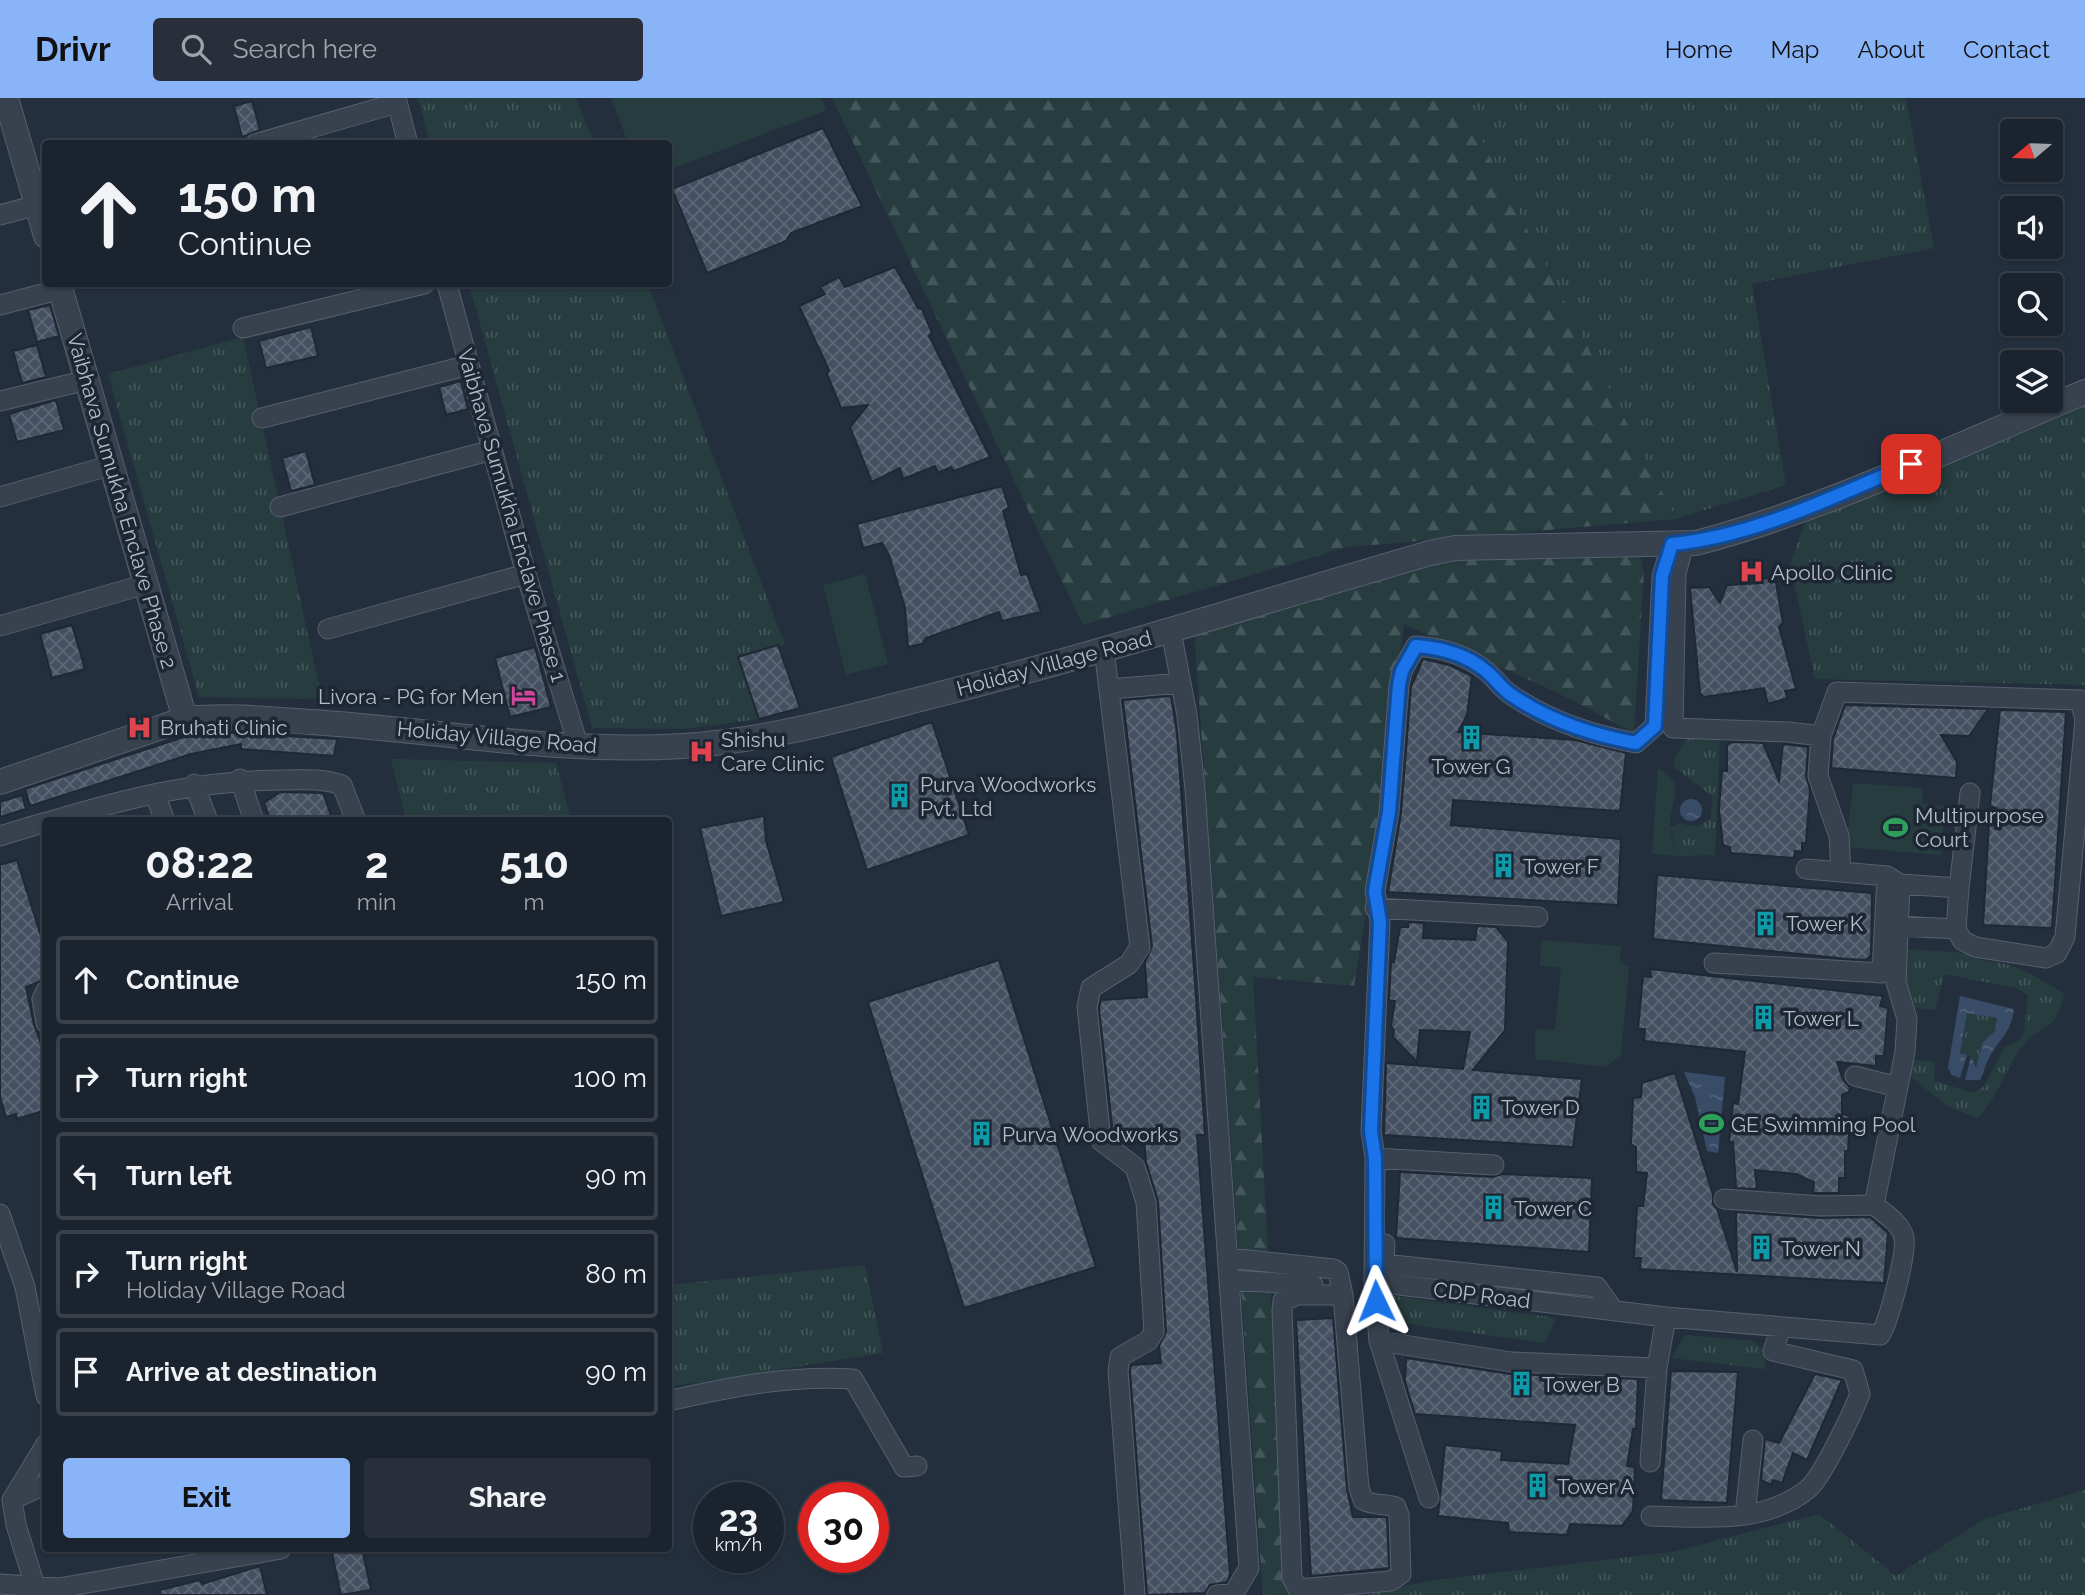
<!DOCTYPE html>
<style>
:root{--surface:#1b232e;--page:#282f3a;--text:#f1f3f6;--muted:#a0a4aa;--line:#39404a;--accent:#8ab4f8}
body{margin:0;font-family:Raleway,sans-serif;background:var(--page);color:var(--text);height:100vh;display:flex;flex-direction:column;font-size:26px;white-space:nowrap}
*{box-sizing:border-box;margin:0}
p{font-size:23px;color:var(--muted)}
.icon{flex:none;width:38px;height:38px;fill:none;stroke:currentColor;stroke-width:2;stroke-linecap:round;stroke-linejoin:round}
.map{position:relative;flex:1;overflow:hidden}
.details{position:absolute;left:42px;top:719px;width:630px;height:735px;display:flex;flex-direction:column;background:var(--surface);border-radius:7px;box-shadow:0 2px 5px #0004,0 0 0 2px var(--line)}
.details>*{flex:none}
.hud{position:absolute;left:42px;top:42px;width:630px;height:147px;border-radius:7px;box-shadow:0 2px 5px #0004,0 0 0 2px var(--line);background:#1b232e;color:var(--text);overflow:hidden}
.needle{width:46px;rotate:251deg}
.tools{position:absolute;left:2000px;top:21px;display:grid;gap:14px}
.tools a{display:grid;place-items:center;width:63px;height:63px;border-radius:7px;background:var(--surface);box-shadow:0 2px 5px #0004,0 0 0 2px var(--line);font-size:35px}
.speed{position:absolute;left:693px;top:1384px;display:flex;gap:14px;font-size:35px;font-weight:700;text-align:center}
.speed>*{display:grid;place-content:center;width:91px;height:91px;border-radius:50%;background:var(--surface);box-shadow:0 2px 5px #0004,0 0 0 2px var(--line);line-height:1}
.speed small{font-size:18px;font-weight:400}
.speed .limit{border:10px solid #d22;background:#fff;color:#111}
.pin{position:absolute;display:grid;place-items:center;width:60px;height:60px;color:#fff;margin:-30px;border-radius:14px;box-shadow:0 4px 10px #0006}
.me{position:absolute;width:77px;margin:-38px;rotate:358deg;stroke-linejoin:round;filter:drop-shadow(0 0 5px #0008)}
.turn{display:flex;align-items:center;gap:24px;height:147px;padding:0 21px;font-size:32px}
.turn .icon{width:91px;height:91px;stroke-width:2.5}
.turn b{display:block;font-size:49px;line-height:60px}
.eta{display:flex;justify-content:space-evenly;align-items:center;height:119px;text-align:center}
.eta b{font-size:42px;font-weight:700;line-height:49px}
.action{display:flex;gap:14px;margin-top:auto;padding:14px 21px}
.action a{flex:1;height:80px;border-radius:7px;background:var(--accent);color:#111;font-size:28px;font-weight:700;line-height:80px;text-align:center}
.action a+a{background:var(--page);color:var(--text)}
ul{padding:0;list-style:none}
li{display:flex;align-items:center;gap:21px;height:88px;margin:0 14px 10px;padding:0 7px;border:4px solid var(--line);border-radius:7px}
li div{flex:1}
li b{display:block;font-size:26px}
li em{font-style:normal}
header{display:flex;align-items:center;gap:42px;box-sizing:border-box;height:98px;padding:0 35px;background:var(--accent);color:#111}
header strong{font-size:33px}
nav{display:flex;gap:38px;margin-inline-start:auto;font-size:24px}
.search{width:490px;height:63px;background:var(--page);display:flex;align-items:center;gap:18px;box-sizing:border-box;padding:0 24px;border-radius:7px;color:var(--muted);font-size:26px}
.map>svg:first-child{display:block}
</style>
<header>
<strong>Drivr</strong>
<div class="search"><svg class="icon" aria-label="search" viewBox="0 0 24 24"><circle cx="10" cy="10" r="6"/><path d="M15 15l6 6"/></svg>Search here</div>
<nav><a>Home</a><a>Map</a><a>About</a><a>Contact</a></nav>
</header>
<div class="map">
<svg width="2085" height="1497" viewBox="0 0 2085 1497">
<defs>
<pattern id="grass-tufts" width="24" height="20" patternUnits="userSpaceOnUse" patternTransform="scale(1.75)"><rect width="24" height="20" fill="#263c3f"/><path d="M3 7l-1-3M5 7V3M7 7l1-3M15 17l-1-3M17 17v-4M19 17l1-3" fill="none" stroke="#435659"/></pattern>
<pattern id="forest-firs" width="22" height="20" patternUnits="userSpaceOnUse" patternTransform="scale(1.75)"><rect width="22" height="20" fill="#263c3f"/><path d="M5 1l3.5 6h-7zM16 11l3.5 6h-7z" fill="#435659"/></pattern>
<pattern id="water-ripples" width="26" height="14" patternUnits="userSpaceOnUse" patternTransform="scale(1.75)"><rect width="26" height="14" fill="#394c67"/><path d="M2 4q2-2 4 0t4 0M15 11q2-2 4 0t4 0" fill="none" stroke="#53647b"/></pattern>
<pattern id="building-cross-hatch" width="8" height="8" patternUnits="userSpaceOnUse" patternTransform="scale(1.75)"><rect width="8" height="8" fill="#455162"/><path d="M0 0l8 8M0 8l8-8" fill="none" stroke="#5d6877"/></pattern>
</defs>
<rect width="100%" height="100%" fill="#242f3e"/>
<path fill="url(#grass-tufts)" d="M418,0H576L594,45H430Z
M1460,0H1906L1934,150L1752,186L1786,387L1676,421Z
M469,186H648L785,547L738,560L759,621L685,631L592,630Z
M243,239L322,601L199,599L108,276Z
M2085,304V587L1815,581L1790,466L1810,411Z
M1720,639L1715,757L1678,758L1670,730L1680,725C1692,730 1700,729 1711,720L1712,698L1675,670L1673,663L1687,640Z
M391,661L556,665L571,723H406Z
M1904,851L1982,856L1980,862C2013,864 2037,878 2064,896C2054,939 2041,923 2021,950C2004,973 1998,1000 1978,1020L1947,1008L1907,976L1909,961L1935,964L1934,983L1973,995L1983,989L2005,949L2019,942L2024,934L2028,897L2016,890L1944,876L1935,912L1908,909L1904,900Z
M1967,915L1997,920L1995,933L1983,944L1976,970L1971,958L1960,955Z
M865,1167L883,1255L669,1289V1187Z
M1388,1197L1556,1220L1545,1245L1386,1223Z
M1685,1237L1754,1243L1765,1254V1271L1671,1260Z
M2085,1392V1497H1366L1428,1483L1672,1454L1819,1416L1896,1478L1984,1421Z"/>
<path fill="url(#forest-firs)" d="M832,0H1460L1676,421L1348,449L1083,527Z
M1639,452L1644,474L1634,635L1556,594L1404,526L1374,765L1354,888L1253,879L1287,1497H1263L1194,532L1399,462Z"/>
<path fill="#263c3f" d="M611,0H821L827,12L669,72L668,46L628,45Z
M865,476L888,566L846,577L823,487Z
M1658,670C1690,688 1668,704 1670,730C1670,739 1676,749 1678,758L1652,756Z
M1853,685L1923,690L1922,705L1945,708L1941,757L1846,749Z
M1541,842L1621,848L1620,863L1629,869L1621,957L1606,969L1535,961V931L1555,932L1561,869L1540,868Z"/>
<path fill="url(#water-ripples)" d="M1680 712a11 11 0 1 1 22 0a11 11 0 1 1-22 0Z
M1960,898L2014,911C2010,938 1999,940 1989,960C1985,967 1984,975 1980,982H1965L1971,958L1976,970L1983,944L1995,933L1997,920L1967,915L1960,955L1967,957L1960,980L1952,977L1948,970Z
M1684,974L1725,979L1718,1055L1707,1053L1695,999Z"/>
<path fill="url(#building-cross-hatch)" stroke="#1f2835" stroke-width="2" d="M252,3L260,32L242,39L234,8Z
M823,30L862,108L791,135L786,143L707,175L672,91Z
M895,169L918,210L922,211L932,235L929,238L990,359L954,373L951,369L938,375L935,368L903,381L900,370L872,384L850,329L868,307L841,310L827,276L829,272L799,208L825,196L820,189L839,179L845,189Z
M50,207L59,238L37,244L28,212Z
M311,229L318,258L266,270L259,243Z
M37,247L46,279L22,285L13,253Z
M461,283L468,311L446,317L439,289Z
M56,302L64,332L17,344L9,316Z
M306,353L315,387L291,393L282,360Z
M1002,388L1009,410L1003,413L1021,477L1027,476L1041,514L1002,523L999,514L926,540L922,546L908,549L905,510L889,457L882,445L863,450L857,426Z
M1775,479L1783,525L1779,529L1796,591L1785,593L1788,600L1768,606L1764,590L1704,599L1700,595L1690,490L1709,489L1720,505L1727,487L1762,485L1761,481Z
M72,527L85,571L52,580L40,536Z
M778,547L800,610L759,621L738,559Z
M535,549L551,609L510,619L495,560Z
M1423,561L1449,567L1472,578L1467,617L1458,634L1575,642L1626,655L1620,713L1453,702L1451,727L1621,741L1618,807L1388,794L1401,715L1411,589Z
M1171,598L1177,636L1195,885L1205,1037H1197L1230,1477L1227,1484L1210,1487L1205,1495L1147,1497L1130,1273L1131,1267L1161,1265L1159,1248L1166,1234L1158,1103L1146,1064L1144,1041L1121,1043L1113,1036L1099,910L1101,902L1147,899L1145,864L1152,848L1123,602Z
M1845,607L1988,611L1969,638L1941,637L1957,664L1956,680L1831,670L1833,641Z
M2000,612L2066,614L2052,830L1983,827L1989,725L1997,710L1990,708Z
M932,624L969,737L867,772L831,659Z
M217,634L337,641L334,658L241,651V646L191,656L30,708L25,691L193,636Z
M1732,644L1763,645L1779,683L1783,646L1808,649L1806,678L1810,692L1806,745H1802V754L1795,753L1794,760L1731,755L1730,749L1723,747L1719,711L1722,673H1727V647Z
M280,694L323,695L333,723H271L264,705Z
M22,697L26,711L0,719V704Z
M764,718L766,743L784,804L721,818L700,730Z
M17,762L46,854V881L26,889L34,927L46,958V1012L17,1021L16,1016L6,1019L0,999V767Z
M1657,777L1872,795L1871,857L1866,862L1848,861L1653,841Z
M1408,824L1424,825L1423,840L1475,842L1477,828L1496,829L1508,844L1505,932L1473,972L1582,981L1573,1049L1384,1037L1386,965L1463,971L1470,934L1420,932L1417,964L1393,939L1394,932L1391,928L1395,903L1389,902L1391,864H1394L1400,829H1408Z
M999,862L1096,1169L964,1210L868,904Z
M1650,871L1883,898L1880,908L1888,910L1884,958H1876V968L1837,964L1843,982L1850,989L1849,994L1842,997V1016L1850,1018L1848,1053H1845V1080H1839V1095H1813L1814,1084L1796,1076L1755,1072L1757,1091L1736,1090L1733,1044H1729L1733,1005L1738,1006L1745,954L1644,943L1645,931H1638L1643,878L1651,879Z
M1675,975L1713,1097V1106L1717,1111L1737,1174L1736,1114L1820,1120L1870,1119L1888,1135L1884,1185L1640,1171L1641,1160H1634L1637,1108H1643L1647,1075L1636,1074V1049L1631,1046L1633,1000L1641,999L1642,985Z
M1400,1074L1493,1079L1502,1076L1592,1080L1589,1154L1396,1140Z
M1333,1220L1347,1391L1353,1419H1387L1389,1470L1311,1478L1296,1222Z
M1406,1260L1510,1276L1638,1281L1636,1331H1633L1627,1368L1635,1369L1633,1413L1622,1428L1570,1426L1567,1437L1509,1434L1508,1425L1438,1418L1445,1347L1502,1353L1501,1362L1568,1366L1575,1327L1415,1316L1405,1284Z
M1671,1273L1738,1274L1727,1405L1661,1402Z
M1815,1276L1842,1282L1807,1362L1793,1355L1782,1385L1773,1382L1771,1387L1761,1382L1765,1341L1779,1345Z
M353,1451H362L371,1492L341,1497L332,1455Z
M260,1468L267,1497H160V1492L200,1482L202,1486Z"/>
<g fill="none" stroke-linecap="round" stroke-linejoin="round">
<defs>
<path id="minor" d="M396,0L408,46
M255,46L397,5
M0,117L37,107
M447,186L526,476L578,647
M0,207L61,191
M243,230L424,186
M0,303L87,282
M262,320L469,267
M0,399L112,367
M280,409L492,352
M1672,446L1662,478L1655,628L1636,645C1592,637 1547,622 1510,596C1501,590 1495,580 1486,573C1466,556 1442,550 1416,548L1402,573L1399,587L1389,714L1375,793L1380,824L1371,1033L1375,1060L1374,1184L1666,1219L1880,1237C1889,1224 1907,1154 1904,1140C1901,1125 1885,1116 1874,1107L1905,954L1907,921L1896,884L1900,786
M1681,456L1676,476L1673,630L1788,634L1821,638L1837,594L2080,602L2085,621L2065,839L2057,855L2046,860L1975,849L1962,842L1956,831L1959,790
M0,528L146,486
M328,531L526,476
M1171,533L1187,617L1195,691L1249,1470L1234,1495L1217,1497
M1104,551L1140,849L1129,866L1091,890L1087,909L1101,1043L1135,1069L1146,1104L1154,1234L1148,1243L1120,1259L1118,1273L1135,1497
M1110,591L1181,585
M1821,638L1818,678L1839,738L1841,774L1887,778L1900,786L1959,790L1970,695
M240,681L254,723
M194,686L208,723
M155,696L165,723
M51,723C131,699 200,682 284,682C305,682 323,680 342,687L356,723
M0,738L46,724
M1806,771L1841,774
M1375,810L1538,819
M1898,828L1956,831
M1714,865L1882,875L1887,778
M46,893L42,901L46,925
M1855,978L1898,989
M1375,1060L1494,1067
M1724,1101L1821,1108L1874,1107
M0,1116L25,1189L46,1298
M1385,1146L1384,1166L1597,1189L1614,1213
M1228,1160L1334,1171L1338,1174L1343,1197L1359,1390L1363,1402C1374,1408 1384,1405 1396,1409L1399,1417L1401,1476L1391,1483L1298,1491L1292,1480L1282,1212L1283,1203L1297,1197H1343
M1230,1182L1313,1187
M1374,1184L1379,1243L1511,1264L1657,1270
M1379,1243L1429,1400
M668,1303C730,1289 789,1277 853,1281L904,1369L917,1368
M1650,1364L1657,1270L1666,1219
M12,1402L46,1386
M1745,1417L1753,1342
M1651,1418C1704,1419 1763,1427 1808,1391C1823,1378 1852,1316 1860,1296L1853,1272L1773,1253L1781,1229
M0,1486L59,1490L281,1451
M35,1488L16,1427L12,1402L46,1346"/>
<path id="tertiary" d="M6,0L46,138
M59,186L185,621
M0,684L185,621C227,617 269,621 312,624C434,632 559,656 682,648C767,643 850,619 932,598C1100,556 1264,503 1430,455L1455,450L1696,445C1830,410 1957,347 2085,294"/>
</defs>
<use href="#minor" stroke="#565f6c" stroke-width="21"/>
<use href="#tertiary" stroke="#565f6c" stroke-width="26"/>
<use href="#minor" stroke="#38414e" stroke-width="19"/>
<use href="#tertiary" stroke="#38414e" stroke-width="24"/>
</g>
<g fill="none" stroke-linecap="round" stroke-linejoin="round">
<defs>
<path id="route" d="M1376,1203L1375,1060L1371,1033L1380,824L1375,793L1389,714L1399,587L1402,573L1416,548C1442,550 1466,556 1486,573C1495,580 1501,590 1510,596C1547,622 1592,637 1636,645L1655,628L1662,478L1672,446C1756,438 1834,398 1911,366"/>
</defs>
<use href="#route" stroke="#114b97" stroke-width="18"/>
<use href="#route" stroke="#1a73e8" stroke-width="12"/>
</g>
<defs>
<symbol id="hospital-bare" viewBox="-9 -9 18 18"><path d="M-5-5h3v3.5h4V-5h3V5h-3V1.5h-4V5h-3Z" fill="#e0444e" stroke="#1d2633" stroke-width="2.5" paint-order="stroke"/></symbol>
<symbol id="hotel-bare" viewBox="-9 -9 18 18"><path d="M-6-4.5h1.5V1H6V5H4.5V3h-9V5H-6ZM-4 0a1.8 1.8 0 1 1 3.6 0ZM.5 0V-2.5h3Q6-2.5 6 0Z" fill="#d1479c" stroke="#1d2633" stroke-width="2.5" paint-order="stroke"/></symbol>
<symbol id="building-bare" viewBox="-9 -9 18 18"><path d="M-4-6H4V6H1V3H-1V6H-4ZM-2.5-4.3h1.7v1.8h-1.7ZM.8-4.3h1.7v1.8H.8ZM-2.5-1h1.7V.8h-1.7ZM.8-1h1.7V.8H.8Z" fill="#0f9aa8" stroke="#1d2633" stroke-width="2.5" paint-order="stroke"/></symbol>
<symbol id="stadium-bare" viewBox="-9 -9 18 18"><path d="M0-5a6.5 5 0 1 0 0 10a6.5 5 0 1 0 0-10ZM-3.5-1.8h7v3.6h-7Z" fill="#2e9e5b" stroke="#1d2633" stroke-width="2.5" paint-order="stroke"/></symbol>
</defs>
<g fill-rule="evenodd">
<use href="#hospital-bare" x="1734" y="456" width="35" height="35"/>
<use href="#hotel-bare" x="506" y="580" width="35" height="35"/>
<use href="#hospital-bare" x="122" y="612" width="35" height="35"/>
<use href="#building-bare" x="1454" y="622" width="35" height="35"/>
<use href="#hospital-bare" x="684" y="636" width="35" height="35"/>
<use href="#building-bare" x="882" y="680" width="35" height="35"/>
<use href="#stadium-bare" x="1878" y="712" width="35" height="35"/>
<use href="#building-bare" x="1486" y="750" width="35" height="35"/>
<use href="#building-bare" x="1748" y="808" width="35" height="35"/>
<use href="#building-bare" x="1746" y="902" width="35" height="35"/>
<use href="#building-bare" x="1464" y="992" width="35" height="35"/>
<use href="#stadium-bare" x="1694" y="1008" width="35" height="35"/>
<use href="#building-bare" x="964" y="1018" width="35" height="35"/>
<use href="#building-bare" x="1476" y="1092" width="35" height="35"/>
<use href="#building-bare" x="1744" y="1132" width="35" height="35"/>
<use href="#building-bare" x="1504" y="1268" width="35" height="35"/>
<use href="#building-bare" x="1520" y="1370" width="35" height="35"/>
</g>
<g text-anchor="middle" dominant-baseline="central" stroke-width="7" stroke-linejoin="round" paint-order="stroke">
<g font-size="21" fill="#b4bcc9" stroke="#1d2633">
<text transform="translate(122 403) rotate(74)">Vaibhava Sumukha Enclave Phase 2</text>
<text transform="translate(512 417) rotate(74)">Vaibhava Sumukha Enclave Phase 1</text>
<text transform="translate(1054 565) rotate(-15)">Holiday Village Road</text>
<text transform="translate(497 639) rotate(5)">Holiday Village Road</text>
<text transform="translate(1482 1197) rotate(7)">CDP Road</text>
</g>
<g font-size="21" fill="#b4bcc9" stroke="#1d2633" text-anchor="start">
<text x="1771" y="474">Apollo Clinic</text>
<text x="504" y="598" text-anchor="end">Livora - PG for Men</text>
<text x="160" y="629">Bruhati Clinic</text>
<text x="721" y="641">Shishu<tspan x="721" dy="24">Care Clinic</tspan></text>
<text x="1471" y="668" text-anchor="middle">Tower G</text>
<text x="920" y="686">Purva Woodworks<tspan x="920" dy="24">Pvt. Ltd</tspan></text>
<text x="1915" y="717">Multipurpose<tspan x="1915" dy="24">Court</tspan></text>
<text x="1523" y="768">Tower F</text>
<text x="1786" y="825">Tower K</text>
<text x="1783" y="920">Tower L</text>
<text x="1501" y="1009">Tower D</text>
<text x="1731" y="1026">GE Swimming Pool</text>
<text x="1002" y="1036">Purva Woodworks</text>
<text x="1514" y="1110">Tower C</text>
<text x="1781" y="1150">Tower N</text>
<text x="1542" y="1286">Tower B</text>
<text x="1557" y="1388">Tower A</text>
</g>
</g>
</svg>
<div class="tools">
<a><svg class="needle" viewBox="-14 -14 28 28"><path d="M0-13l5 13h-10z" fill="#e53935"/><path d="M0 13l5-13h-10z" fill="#a0a4aa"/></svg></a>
<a><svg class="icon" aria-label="sound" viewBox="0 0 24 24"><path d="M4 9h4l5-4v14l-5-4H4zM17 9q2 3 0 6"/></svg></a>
<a><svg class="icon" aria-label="search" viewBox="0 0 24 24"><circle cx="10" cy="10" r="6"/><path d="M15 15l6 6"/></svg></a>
<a><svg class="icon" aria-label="layers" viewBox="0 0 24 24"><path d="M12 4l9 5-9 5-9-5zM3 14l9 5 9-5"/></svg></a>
</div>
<div class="speed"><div>23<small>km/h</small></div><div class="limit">30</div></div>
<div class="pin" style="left:1911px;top:366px;background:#d93025"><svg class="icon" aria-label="arrive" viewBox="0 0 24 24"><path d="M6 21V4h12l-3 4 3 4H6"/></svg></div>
<svg class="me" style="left:1376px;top:1203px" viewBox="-20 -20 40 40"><path d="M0-17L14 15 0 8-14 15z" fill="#1a73e8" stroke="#fff" stroke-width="4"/></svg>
<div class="hud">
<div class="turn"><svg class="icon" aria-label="ahead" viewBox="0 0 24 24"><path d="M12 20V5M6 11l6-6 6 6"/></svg><div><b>150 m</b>Continue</div></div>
</div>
<section class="details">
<div class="eta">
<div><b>08:22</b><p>Arrival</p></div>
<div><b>2</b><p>min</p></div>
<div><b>510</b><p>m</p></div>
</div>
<ul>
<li><svg class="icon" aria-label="ahead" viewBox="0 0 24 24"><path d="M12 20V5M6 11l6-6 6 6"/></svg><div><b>Continue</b></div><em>150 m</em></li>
<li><svg class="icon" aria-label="right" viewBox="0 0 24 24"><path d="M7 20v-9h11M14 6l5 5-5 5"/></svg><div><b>Turn right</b></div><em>100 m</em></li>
<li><svg class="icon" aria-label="left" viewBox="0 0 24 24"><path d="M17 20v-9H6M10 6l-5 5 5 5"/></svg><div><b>Turn left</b></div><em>90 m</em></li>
<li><svg class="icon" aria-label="right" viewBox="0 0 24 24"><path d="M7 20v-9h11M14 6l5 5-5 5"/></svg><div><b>Turn right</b><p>Holiday Village Road</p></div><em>80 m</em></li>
<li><svg class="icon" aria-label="arrive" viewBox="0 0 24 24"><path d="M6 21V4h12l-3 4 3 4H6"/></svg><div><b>Arrive at destination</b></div><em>90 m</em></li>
</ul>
<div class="action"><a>Exit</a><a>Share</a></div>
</section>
</div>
